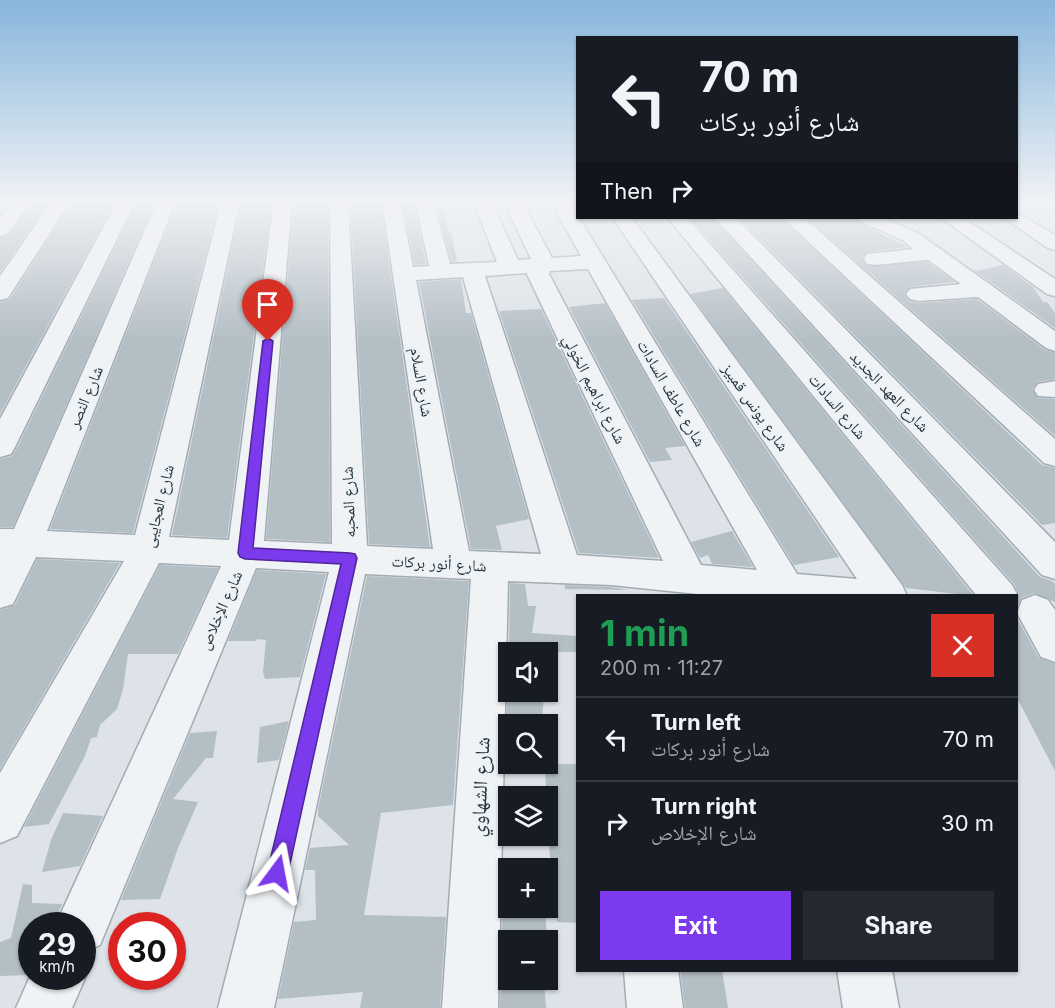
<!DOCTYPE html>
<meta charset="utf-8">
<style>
:root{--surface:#171b24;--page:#242831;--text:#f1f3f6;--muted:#9ea1a6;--line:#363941;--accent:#7c3aed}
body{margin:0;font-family:Inter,"Noto Naskh Arabic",sans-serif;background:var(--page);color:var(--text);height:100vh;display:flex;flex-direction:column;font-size:22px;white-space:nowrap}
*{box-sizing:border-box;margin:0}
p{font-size:20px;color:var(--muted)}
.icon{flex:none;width:33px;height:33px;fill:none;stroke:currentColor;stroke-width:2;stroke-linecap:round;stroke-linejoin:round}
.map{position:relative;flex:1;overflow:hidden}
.details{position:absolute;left:576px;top:594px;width:442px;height:378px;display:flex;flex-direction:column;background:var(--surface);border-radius:0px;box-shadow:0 2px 4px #0004}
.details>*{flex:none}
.guide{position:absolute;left:576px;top:36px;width:442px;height:183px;border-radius:0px;box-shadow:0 2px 4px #0004;background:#171b24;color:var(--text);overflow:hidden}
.tools{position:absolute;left:498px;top:642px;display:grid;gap:12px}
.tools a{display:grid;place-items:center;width:60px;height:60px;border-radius:0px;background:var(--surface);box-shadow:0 2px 4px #0004;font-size:30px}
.speed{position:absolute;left:18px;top:912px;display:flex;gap:12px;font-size:30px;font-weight:700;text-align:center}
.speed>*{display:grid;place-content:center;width:78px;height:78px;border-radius:50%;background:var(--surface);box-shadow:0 2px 4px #0004;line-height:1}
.speed small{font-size:15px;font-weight:400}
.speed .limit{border:9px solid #d22;background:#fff;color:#111}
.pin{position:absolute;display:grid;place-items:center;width:51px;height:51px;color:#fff;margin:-62px -26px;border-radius:50% 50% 50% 0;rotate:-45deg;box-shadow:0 0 6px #0007}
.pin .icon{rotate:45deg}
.me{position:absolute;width:66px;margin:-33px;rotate:13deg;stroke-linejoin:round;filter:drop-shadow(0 0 4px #0008)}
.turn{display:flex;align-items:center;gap:21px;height:126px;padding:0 24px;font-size:27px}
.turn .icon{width:78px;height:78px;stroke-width:2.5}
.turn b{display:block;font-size:42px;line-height:51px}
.then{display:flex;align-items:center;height:57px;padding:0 24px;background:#0003;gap:12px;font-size:22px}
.round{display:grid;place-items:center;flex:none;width:63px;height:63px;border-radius:0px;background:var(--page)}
.summary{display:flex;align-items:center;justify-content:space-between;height:102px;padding:0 24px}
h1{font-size:36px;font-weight:700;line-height:45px;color:#1e9e55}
.action{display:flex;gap:12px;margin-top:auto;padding:12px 24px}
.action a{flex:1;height:69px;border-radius:0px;background:var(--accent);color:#fff;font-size:24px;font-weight:700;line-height:69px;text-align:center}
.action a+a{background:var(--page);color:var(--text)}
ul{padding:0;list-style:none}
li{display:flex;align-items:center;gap:18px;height:84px;padding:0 24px;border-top:2px solid var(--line)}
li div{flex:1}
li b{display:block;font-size:22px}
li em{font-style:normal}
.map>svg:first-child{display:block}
</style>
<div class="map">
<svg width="1055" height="1008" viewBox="0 0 1055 1008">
<rect width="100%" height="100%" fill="#dde3e8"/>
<path fill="#b4bec5" d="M35,200H51L0,272V238L9,235Z
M73,200H116L0,414V302L10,299Z
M138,200H156L13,527H0V459L12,456L17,448Z
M178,200H220L133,533L50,529Z
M242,200H272L227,538L172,535Z
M294,200H328L330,542L266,539Z
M350,200H380L430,547L369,544Z
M402,200H416L414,203L426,264L415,265Z
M443,203L449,233H451L457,261L452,262L436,204Z
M690,218H713L1040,577L1052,581L1055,584V602L1034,593L1021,598L1017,607V599L1020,596L1014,584Z
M739,218H781L1042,465L1055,468V523L1042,525Z
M807,218H857L861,224L908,247L867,252L862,258L867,266L927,262L955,282L910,287L904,294L909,301L918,303L977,299L1045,350L1055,353V379L1038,382L1032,389L1038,398L1055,399V436Z
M1003,265L1033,287L1043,302H1047L1055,313V328L972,269L977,271Z
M461,279L466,313H471L529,519L496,526L502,550L471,549L419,282Z
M723,288L974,596L906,588L690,294Z
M664,298L839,557L794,565L632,300Z
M605,303L685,446L665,448L672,460L650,462L569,307Z
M541,309L659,558L579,553L499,311Z
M732,531L753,567L712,564L708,555L700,558L691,542Z
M37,559L120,563L0,769V610L15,605Z
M160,565L218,568L178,654H128L123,689L117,709L100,725L97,737L91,738L85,756L49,824L24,827Z
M257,570L326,574L300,677L265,679L263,672L266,640L257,639L256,641H228Z
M367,576L469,581L453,805L381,813L364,915L446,917L440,1008H360L363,992L278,999L294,922L316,920L315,870H305L310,848L349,845L318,816V809Z
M510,583L525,584L528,606H536L532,633L578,636V652H509Z
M565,585L611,587L628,590L565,589Z
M1017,618L1039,658L1055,664V771L1017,698Z
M508,656V694L544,695L542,721L508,722V754H506Z
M289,721L279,760L257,763L260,727Z
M217,731L213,758H206L173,799L198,802L178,848L160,899L121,900L190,733Z
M545,764H578V923L557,922L548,836Z
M63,813L103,816L80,866L42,872L51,840Z
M23,884L32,885V903L62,904L53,926H32V970L28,975L0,976V942L11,938Z
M503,890L508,891V908H545L547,940H508V980H544L546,1008H500Z
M680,970H722L728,1008H685Z"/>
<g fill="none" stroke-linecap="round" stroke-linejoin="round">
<defs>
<path id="minor" d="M14,200H33L7,234L0,236V217Z
M53,200H71L8,298L0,300V276Z
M118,200H136L15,447L11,454L0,457V419Z
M158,200H176L47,531L135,535L222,200H240L169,537L229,540L274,200H292L264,541L332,544L330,200H348L367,546L433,549L382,200H400L413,267L429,266L416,203L418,200H432L434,203L450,264L497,262L473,200H491L518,260L531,259L503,200H521L552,258L581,256L550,200H568L797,574L857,579L613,218H632L902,585L907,596H717L611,585L508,581L498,1008H442L471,579L365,574L274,1008H218L329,572L256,568L100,945L82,952V926H55L221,566L159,563L17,836L0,843V773L124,561L36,557L13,604L0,608V529H14ZM588,269L757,570L701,565L549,274L550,271ZM527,273V274L663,561L577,555L485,276ZM463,277L541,554L469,551L416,280Z
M1017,213L1055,235V250L1048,248L1004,218H1017Z
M668,218H687L1012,585L1018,596L1017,597L977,596Z
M715,218H736L1055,542V579L1042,575Z
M783,218H804L1055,439V466L1044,463Z
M859,218H884L918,233L1055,331V351L1046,348L978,297L918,301L910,299L906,294L910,289L961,284L928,260L875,265L867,264L864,259L867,254L913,249L904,241L862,222Z
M941,218H963L1055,279V296L1047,294Z
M1055,381V397L1038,396L1034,390L1038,384Z
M1035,595L1048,600L1055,610V662L1041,657L1017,613L1022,600Z
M82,969L86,976L72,1008H16L32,972V976H82Z
M624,970H678L683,1008H627Z
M837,970H892L899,1008H843Z"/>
</defs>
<use href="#minor" stroke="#a2abb2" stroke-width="3"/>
<use href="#minor" fill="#f0f3f6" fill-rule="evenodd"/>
</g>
<linearGradient id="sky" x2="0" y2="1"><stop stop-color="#87b6dc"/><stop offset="0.59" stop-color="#f0f2f5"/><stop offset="1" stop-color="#f0f2f5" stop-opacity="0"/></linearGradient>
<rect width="1055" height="341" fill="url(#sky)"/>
<path fill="#7c3aed" stroke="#51269a" stroke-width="1.5" d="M268,338L273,341L253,548L350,553L355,554L357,558L288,873L285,881L277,884L270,881L267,873L341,564L245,559L240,557L238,553L263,341Z"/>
<g text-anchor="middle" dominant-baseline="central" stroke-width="4.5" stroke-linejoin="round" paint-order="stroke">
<g font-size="16" fill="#26343f" stroke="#ecf2f5">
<text transform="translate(422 382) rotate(80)">شارع السلام</text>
<text transform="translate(595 389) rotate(63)">شارع ابراهيم الخولي</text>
<text transform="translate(890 391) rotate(46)">شارع العهد الجديد</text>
<text transform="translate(672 393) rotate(60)">شارع عاطف السادات</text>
<text transform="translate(85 397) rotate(-67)">شارع النصر</text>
<text transform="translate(838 406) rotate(50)">شارع السادات</text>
<text transform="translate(756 407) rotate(55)">شارع يونس قمبيز</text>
<text transform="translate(348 502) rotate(-92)">شارع المحبه</text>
<text transform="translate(158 506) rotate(-76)">شارع العجايبى</text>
<text transform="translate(439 563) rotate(3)">شارع أنور بركات</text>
<text transform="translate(220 610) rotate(-66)">شارع الإخلاص</text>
</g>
<g font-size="20" fill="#26343f" stroke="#ecf2f5">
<text transform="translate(480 787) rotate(-87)">شارع الشهاوي</text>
</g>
</g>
</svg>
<div class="tools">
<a><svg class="icon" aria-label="sound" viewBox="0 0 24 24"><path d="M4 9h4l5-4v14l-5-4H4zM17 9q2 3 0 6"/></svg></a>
<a><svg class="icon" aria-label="search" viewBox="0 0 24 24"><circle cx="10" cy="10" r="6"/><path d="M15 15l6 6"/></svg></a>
<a><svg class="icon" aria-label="layers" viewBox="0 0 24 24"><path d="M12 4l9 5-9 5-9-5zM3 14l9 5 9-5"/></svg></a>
<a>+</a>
<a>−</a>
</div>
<div class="speed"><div>29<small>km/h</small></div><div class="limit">30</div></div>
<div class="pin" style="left:268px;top:341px;background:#d93025"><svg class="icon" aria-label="arrive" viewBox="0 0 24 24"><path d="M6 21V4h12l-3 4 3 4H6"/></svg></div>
<svg class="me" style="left:277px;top:873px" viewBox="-20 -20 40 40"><path d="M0-17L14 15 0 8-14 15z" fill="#7c3aed" stroke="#fff" stroke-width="4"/></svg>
<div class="guide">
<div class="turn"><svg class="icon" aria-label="left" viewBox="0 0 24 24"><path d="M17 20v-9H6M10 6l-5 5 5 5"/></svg><div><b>70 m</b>شارع أنور بركات</div></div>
<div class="then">Then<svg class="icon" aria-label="right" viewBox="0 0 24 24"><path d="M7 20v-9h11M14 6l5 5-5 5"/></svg></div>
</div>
<section class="details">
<div class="summary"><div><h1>1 min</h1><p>200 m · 11:27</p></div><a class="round" style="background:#d93025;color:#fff"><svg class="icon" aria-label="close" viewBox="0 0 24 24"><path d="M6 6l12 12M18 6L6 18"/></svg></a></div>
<ul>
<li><svg class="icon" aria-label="left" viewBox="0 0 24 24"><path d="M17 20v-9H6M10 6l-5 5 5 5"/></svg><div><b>Turn left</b><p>شارع أنور بركات</p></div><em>70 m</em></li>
<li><svg class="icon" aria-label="right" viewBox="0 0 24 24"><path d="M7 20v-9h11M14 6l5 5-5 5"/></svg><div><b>Turn right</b><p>شارع الإخلاص</p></div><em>30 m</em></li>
</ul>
<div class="action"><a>Exit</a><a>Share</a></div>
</section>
</div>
